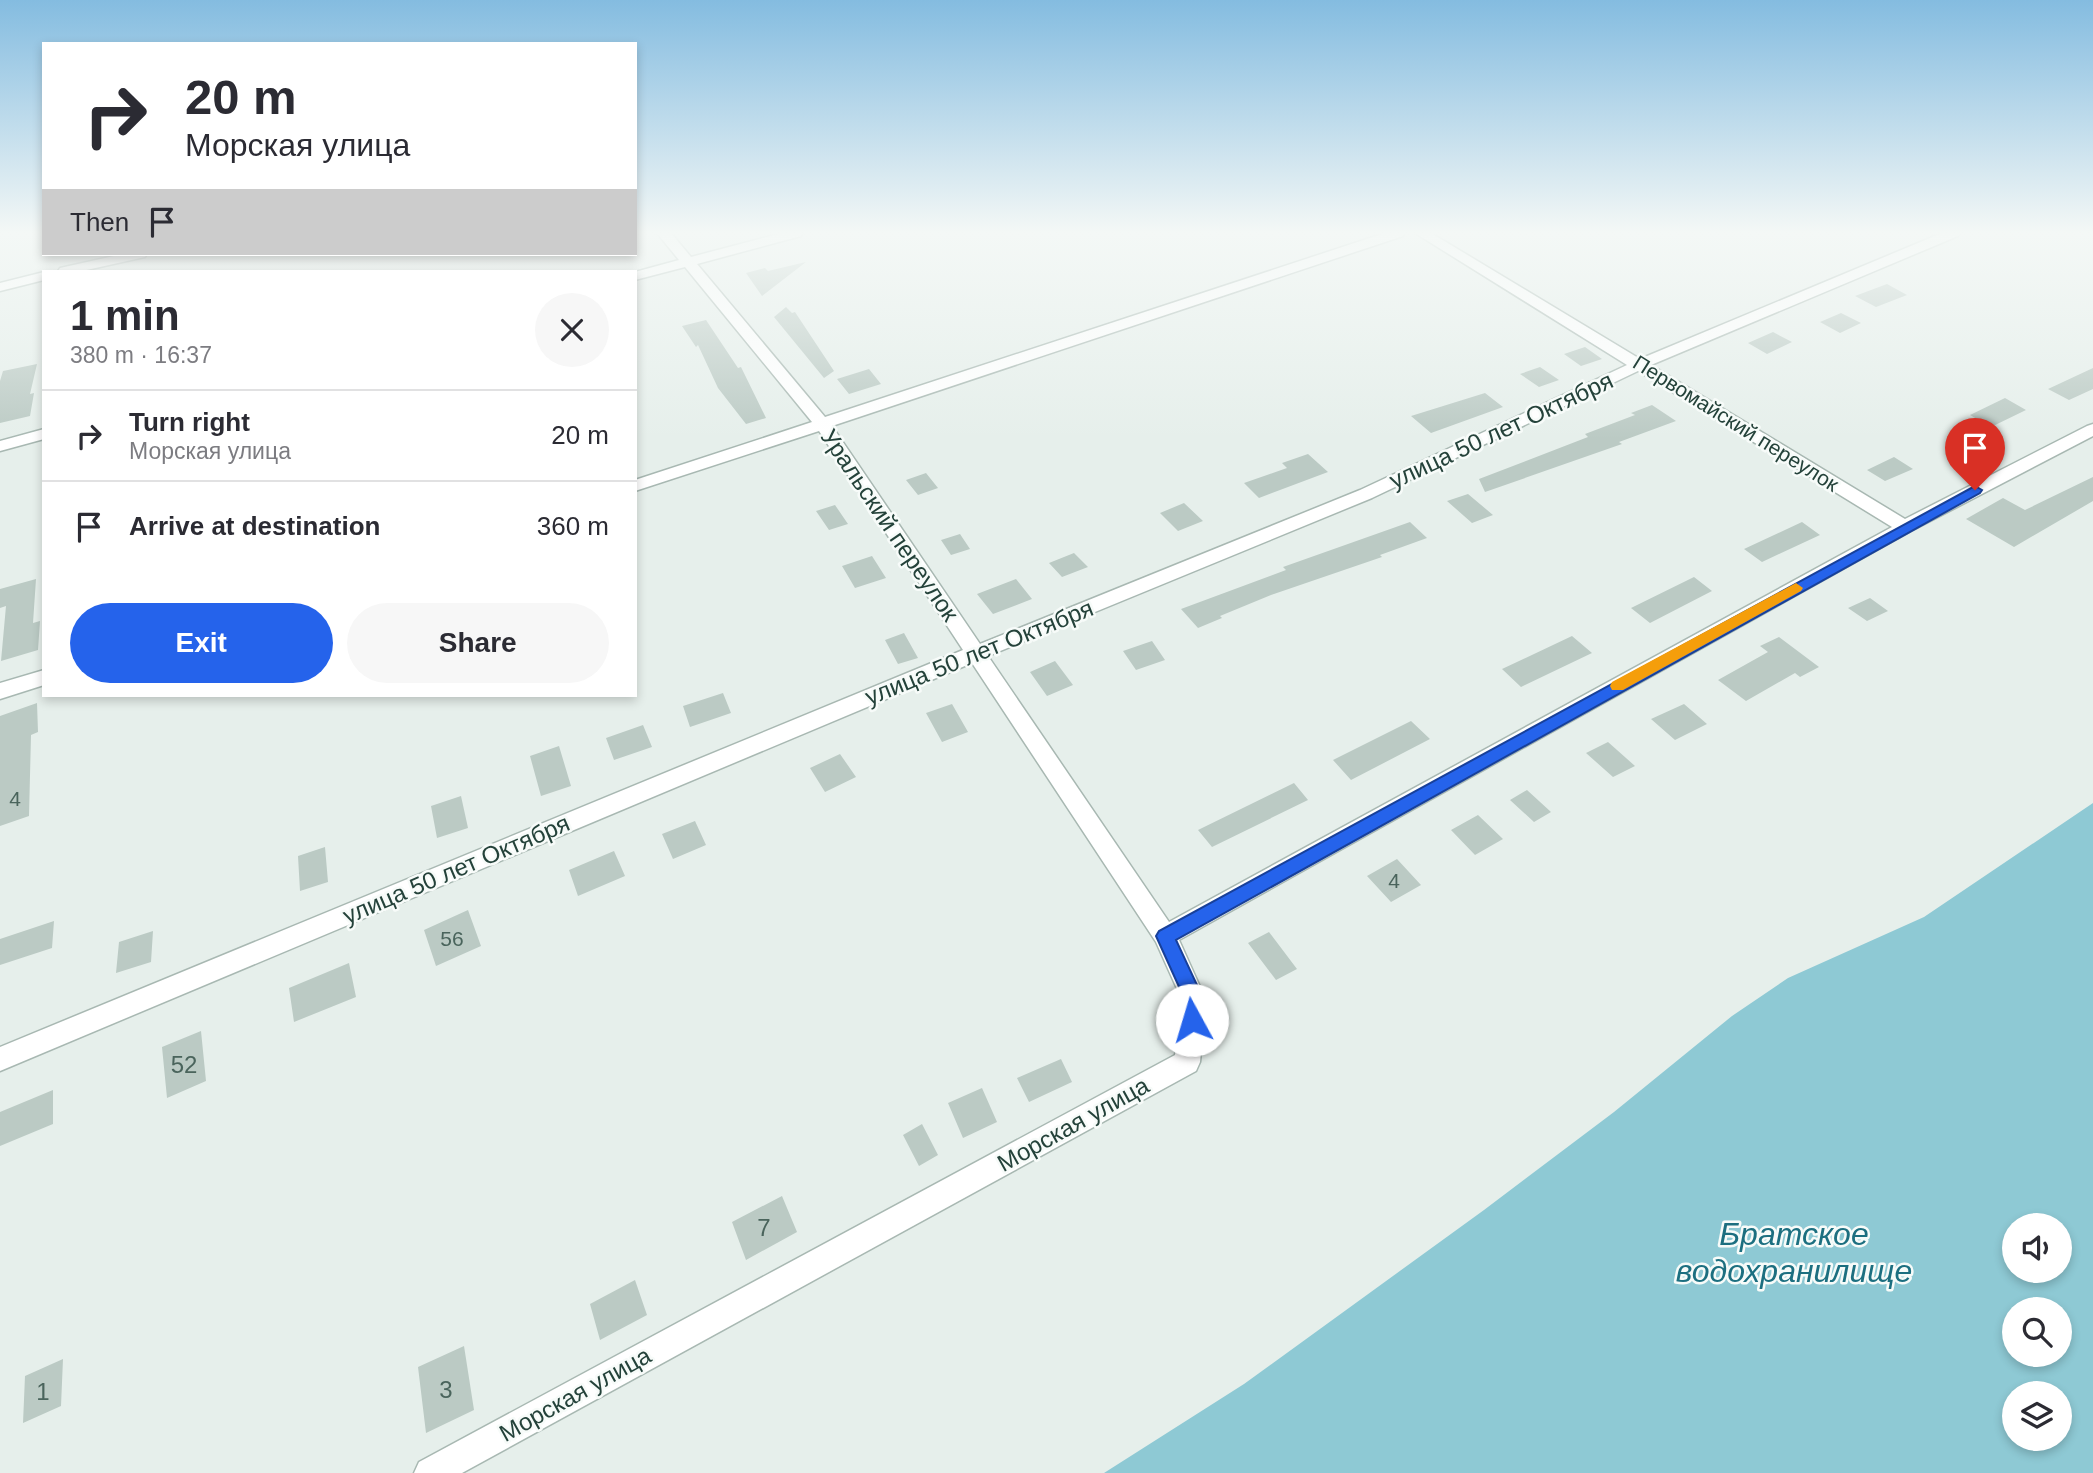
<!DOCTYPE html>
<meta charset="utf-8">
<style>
:root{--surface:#fff;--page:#f7f7f7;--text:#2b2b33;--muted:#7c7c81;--line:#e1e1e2;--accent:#2563eb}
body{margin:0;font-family:Arial,sans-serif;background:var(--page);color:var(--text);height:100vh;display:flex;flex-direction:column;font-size:26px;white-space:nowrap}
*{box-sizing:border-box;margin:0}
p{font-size:23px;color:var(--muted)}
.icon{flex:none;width:38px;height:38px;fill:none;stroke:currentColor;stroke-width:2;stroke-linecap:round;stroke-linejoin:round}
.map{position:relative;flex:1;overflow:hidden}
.side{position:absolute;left:42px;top:270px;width:595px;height:427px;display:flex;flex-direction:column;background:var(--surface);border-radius:0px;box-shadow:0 4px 10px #0003}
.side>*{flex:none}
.banner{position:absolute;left:42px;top:42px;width:595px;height:214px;border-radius:0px;box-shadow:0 4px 10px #0003;background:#fff;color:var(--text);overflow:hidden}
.fabs{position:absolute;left:2002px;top:1213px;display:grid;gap:14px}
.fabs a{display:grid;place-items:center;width:70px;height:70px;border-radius:50%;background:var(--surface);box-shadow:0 4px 10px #0003;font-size:35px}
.pin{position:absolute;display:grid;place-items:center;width:60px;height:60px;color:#fff;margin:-72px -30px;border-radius:50% 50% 50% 0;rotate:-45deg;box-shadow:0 0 7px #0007}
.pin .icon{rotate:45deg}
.me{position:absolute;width:77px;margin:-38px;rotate:354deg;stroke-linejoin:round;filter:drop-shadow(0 0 5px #0008)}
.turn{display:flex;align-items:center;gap:24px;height:147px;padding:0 28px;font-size:32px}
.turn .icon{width:91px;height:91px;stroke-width:2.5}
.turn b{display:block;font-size:49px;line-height:60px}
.then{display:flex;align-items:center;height:66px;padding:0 28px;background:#0003;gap:14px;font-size:26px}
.round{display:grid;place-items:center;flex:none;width:74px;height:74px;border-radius:37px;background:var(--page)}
.head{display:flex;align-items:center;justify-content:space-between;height:119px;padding:0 28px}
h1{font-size:42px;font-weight:800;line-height:52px}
.cta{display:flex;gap:14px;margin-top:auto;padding:14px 28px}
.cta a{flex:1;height:80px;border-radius:42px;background:var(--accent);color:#fff;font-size:28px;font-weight:800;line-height:80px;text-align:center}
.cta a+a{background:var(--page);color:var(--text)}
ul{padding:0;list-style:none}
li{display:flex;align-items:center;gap:21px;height:91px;padding:0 28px;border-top:2px solid var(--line)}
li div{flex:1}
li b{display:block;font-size:26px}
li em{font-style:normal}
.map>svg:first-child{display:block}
</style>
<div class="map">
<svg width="2093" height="1473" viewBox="0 0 2093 1473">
<rect width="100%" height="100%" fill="#e6efeb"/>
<path fill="#8ec9d4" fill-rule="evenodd" d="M2093,803V1473H1104L1244,1384L1484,1210L1614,1112L1732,1016L1788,978L1924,917ZM2014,1225H2060V1270H2014ZM2014,1309H2060V1354H2014ZM2014,1393H2060V1438H2014Z"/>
<path fill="#bbcac4" d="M806,262L762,296L746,273L765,268L768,271Z
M1887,284L1907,295L1876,307L1855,296Z
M786,307L792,313L795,312L834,371L824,378L774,317Z
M1841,313L1861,323L1840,333L1820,322Z
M706,320L738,368L741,367L766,418L746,424L718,388L698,345L696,347L682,326Z
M1773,332L1792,342L1767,354L1748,343Z
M1585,347L1602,359L1581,366L1564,354Z
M37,364L30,394L34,393L30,416L0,423V381L3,371Z
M1540,367L1559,380L1539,387L1520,374Z
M2093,368V389L2069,400L2048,389Z
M869,369L881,384L849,394L837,379Z
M1485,393L1503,407L1431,433L1411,416Z
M2005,398L2026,410L1991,427L1970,415Z
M1652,405L1676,421L1619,442L1622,444L1485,492L1479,479L1588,437L1585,434L1635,415L1631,413Z
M1308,454L1328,472L1259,498L1244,483L1287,468L1282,463Z
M1894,457L1913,469L1885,481L1867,470Z
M926,473L938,488L918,495L906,480Z
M2093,477V501L2014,547L1966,519L2003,498L2025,510Z
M1468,494L1493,515L1472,523L1447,501Z
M1184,503L1203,521L1178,531L1160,513Z
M835,505L848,524L829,530L816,511Z
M1410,522L1427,538L1380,555L1382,557L1271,595L1220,616L1222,618L1198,628L1181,609L1286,570L1283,567Z
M1802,522L1820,535L1762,562L1744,549Z
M960,534L970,549L951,555L941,540Z
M1074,553L1088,567L1062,577L1049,563Z
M872,556L886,578L855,588L842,566Z
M1694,577L1712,591L1650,623L1631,608Z
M36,579L33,623L40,621L38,650L1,661L6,606L0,608V589Z
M1016,579L1032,599L993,614L977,594Z
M1870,598L1888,611L1867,621L1848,608Z
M904,633L918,658L898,664L885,640Z
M1572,636L1592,653L1521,687L1502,669Z
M1779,637L1819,667L1800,677L1795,673L1746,701L1718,680L1768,652L1760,646Z
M1152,641L1165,660L1136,670L1123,651Z
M1055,661L1073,685L1047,696L1030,672Z
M723,693L731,713L690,727L683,706Z
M37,703L38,732L31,735L29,816L0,826V716Z
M952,704L968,732L942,742L926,713Z
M1684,704L1707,724L1675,740L1651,719Z
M1411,721L1430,739L1351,780L1333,760Z
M643,725L652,747L614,760L606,738Z
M1608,742L1635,766L1613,777L1586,753Z
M559,746L571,786L541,796L530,756Z
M840,754L856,777L825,792L810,768Z
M1294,783L1308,800L1212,847L1198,830Z
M1527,790L1551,812L1534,822L1510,800Z
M461,796L468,828L437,838L431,806Z
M1478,815L1503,839L1475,855L1451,830Z
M695,821L706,845L673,859L662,834Z
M325,847L328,882L300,891L298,856Z
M614,851L625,876L578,896L569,870Z
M1397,859L1421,885L1391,902L1367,876Z
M468,910L481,946L436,966L424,930Z
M54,921L52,948L0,965V939Z
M153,931L151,962L116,973L119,942Z
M1269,932L1297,969L1276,980L1248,943Z
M349,963L356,997L294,1022L289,988Z
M201,1031L206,1081L167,1098L162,1047Z
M1061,1059L1072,1082L1029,1102L1017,1078Z
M982,1088L997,1122L963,1138L948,1103Z
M53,1090V1124L0,1146V1112Z
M922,1124L938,1155L919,1166L903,1135Z
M782,1196L797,1232L746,1260L732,1222Z
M635,1280L647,1315L600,1340L590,1304Z
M464,1346L474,1410L426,1433L418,1367Z
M63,1359L61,1406L23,1423L25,1376Z"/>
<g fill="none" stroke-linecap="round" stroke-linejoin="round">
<defs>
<path id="minor" d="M657,233H671L691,257L782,233H803L801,236L697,264L825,417L1385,233H1405L1403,236L832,426L980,644L1360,490L1627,365L1415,233H1431L1640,359L1942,233H1960L1958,236L1651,365L1905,519L2087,426L2093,424V436L1911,531L1179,940L1206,1000L1200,1062L1196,1071L462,1473H414L419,1462L1175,1055L1182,1000L1156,942L972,663L0,1071V1047L963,650L819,431L635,491V480L812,422L685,267L635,280V272L679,260ZM1638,371L1892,527L1169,922L988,656L1372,498Z
M123,254H147L145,257L82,271H58L60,268Z
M44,272V280L0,291V283Z
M44,429V439L0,451V441Z
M44,670V685L0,699V683Z"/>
</defs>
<use href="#minor" stroke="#a8b8b2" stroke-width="3"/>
<use href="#minor" fill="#fff" fill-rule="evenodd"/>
</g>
<linearGradient id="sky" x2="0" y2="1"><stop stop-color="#84bce0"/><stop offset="0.53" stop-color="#f4f8f6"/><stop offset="1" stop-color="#f4f8f6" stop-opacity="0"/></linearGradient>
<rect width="2093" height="439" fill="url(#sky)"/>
<path fill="#2563eb" stroke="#184099" stroke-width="2" d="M1975,486L1982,490L1980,493L1176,940L1204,1000L1198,1027L1192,1029L1185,1027L1182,1020L1185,1000L1156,936L1159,931Z"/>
<path fill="#f59e0b" d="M1796,583L1803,588L1801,591L1623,690H1612L1610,686L1612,682Z"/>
<g text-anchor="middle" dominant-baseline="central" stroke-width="5" stroke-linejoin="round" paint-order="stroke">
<g font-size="21" fill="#24423a" stroke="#f7fbf9">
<text transform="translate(1736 423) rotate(32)">Первомайский переулок</text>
</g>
<g font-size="21" fill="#4a645c">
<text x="15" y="798">4</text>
<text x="1394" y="880">4</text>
<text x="452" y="938">56</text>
</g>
<g font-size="24" fill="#24423a" stroke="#f7fbf9">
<text transform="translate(1501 430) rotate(-25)">улица 50 лет Октября</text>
<text transform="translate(890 525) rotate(56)">Уральский переулок</text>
<text transform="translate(979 652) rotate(-22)">улица 50 лет Октября</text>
<text transform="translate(456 869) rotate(-23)">улица 50 лет Октября</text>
<text transform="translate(1073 1124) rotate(-29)">Морская улица</text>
<text transform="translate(575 1394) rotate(-29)">Морская улица</text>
</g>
<g font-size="24" fill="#4a645c">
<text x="184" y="1064">52</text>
<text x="764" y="1227">7</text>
<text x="446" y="1389">3</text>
<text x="43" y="1391">1</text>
</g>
<g font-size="32" font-style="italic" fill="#1c6f80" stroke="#f7fbf9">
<text x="1794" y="1234">Братское<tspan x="1794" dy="37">водохранилище</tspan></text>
</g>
</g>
</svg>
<div class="fabs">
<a><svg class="icon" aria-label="sound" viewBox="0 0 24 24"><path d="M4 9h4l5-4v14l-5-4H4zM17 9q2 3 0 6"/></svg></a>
<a><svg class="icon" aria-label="search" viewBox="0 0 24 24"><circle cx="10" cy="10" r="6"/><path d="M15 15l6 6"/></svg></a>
<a><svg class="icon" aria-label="layers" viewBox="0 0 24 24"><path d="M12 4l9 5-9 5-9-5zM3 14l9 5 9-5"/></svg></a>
</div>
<div class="pin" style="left:1975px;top:490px;background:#d93025"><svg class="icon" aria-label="arrive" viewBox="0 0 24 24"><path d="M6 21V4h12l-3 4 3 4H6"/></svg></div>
<svg class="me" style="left:1192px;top:1020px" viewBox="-20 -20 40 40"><circle r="19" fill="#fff"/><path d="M0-13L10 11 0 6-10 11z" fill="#2563eb"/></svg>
<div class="banner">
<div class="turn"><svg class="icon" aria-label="right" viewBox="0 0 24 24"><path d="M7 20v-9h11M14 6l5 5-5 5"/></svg><div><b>20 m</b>Морская улица</div></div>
<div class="then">Then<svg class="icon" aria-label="arrive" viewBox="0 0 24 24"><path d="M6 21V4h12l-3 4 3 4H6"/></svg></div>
</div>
<section class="side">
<div class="head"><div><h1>1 min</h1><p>380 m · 16:37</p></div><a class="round"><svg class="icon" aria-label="close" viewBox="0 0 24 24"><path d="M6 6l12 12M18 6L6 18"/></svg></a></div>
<ul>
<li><svg class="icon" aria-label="right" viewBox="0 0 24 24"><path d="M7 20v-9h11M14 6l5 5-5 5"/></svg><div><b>Turn right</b><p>Морская улица</p></div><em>20 m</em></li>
<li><svg class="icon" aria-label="arrive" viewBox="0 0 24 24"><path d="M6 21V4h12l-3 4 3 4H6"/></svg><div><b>Arrive at destination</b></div><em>360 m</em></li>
</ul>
<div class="cta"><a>Exit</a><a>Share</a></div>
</section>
</div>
